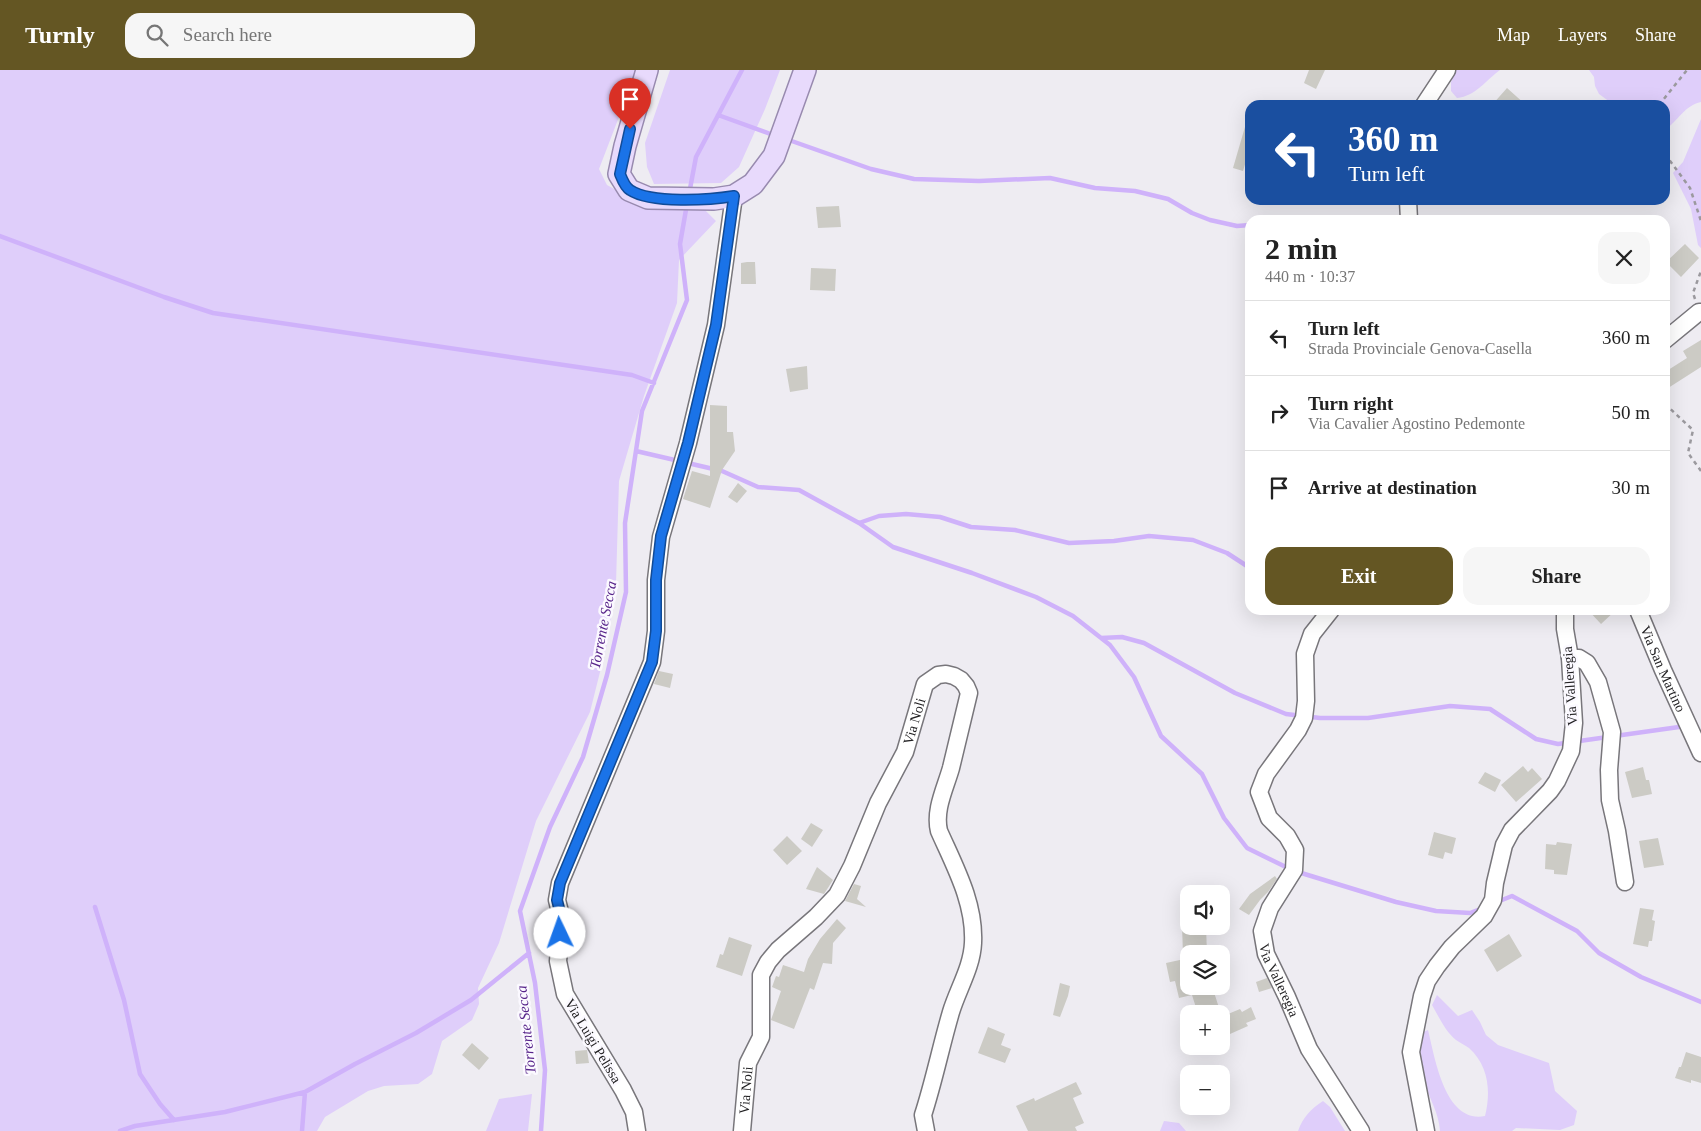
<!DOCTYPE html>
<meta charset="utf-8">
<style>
:root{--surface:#fff;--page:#f6f6f6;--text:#222;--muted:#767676;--line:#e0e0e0;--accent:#645623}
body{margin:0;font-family:"Times New Roman",serif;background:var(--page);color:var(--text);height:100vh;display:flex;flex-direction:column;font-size:19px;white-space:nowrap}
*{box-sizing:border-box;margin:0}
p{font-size:16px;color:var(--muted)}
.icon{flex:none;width:28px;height:28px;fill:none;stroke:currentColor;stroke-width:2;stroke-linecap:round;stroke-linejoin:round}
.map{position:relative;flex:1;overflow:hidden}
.drawer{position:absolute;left:1245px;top:145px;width:425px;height:400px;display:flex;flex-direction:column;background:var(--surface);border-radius:15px;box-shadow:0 5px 20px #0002}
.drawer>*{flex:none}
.guide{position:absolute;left:1245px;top:30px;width:425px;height:105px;border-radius:15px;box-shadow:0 5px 20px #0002;background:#1a4fa0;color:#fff;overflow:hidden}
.controls{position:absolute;left:1180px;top:815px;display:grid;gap:10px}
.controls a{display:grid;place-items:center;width:50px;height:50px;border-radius:10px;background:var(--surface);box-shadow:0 5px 20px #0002;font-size:25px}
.pin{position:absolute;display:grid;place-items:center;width:42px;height:42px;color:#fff;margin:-51px -21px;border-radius:50% 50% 50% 0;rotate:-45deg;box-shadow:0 0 5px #0007}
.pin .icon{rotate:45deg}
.me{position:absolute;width:55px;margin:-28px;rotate:357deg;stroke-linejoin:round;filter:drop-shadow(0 0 4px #0008)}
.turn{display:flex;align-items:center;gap:18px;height:105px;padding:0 20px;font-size:22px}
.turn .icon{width:65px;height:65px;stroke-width:2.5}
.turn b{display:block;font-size:35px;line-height:42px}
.round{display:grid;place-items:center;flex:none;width:52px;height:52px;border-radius:15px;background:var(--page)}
.headline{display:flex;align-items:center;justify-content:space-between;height:85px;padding:0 20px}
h1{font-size:30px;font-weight:700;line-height:38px}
.primary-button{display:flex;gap:10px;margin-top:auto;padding:10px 20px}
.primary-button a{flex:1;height:58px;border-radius:15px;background:var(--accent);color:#fff;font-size:20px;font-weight:700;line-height:58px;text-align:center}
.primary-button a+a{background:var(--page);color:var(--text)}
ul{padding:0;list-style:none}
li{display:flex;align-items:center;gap:15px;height:75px;padding:0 20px;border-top:1px solid var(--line)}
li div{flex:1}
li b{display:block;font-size:19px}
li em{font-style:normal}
header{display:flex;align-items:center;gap:30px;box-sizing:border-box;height:70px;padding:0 25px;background:var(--accent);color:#fff}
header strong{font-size:24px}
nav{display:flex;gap:28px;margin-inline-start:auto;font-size:18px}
.search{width:350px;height:45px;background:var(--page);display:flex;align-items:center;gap:12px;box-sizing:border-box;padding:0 18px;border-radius:15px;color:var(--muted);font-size:19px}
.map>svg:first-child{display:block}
</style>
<header>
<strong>Turnly</strong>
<div class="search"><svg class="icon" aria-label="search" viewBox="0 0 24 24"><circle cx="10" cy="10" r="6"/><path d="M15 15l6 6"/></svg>Search here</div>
<nav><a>Map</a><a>Layers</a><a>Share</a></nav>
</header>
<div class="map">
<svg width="1701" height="1061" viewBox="0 0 1701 1061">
<rect width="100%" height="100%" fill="#eeecf2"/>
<path fill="#dfcefa" d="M0,0H637L599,99L607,115L640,133L704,139L716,151L679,190L677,233L644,326L619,411L616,514L606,578L590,642L536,751L499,873L478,918L479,934L472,950L442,971L432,1004L418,1014L384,1016L368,1021L325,1047L317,1061H0Z
M670,0H780L765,39L739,97L721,113L654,114L647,97L645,73Z
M1456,0H1500C1486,10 1476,26 1457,28L1451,21V12Z
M1589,0H1701V32C1685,35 1678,51 1665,60V35H1614L1599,24L1595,16L1594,7Z
M1701,49V178L1698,175L1691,139L1673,103L1683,92Z
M1437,925L1458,946L1472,940L1480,952L1486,965L1498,975L1549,993L1555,1021L1577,1041L1574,1055L1560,1060L1516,1058L1512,1061H1440C1439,1043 1429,1028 1424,1011C1420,996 1419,980 1419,964L1428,960C1435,988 1445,1054 1485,1046C1491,1022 1489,996 1469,978C1465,975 1460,973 1456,970C1445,961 1439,947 1432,935Z
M532,1024L528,1061H486L499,1029Z
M1323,1031L1330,1037L1345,1061H1298C1303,1047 1311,1039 1323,1031Z
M1164,1051L1179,1053L1186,1061H1160Z"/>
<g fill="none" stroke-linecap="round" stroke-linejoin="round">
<path stroke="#cfb2fa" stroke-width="4.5" d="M718,45L776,66
M786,69L871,99L914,109L979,111L1050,108L1095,118L1135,121L1168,129L1192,143L1210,150L1237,156L1250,155
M689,124L696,87L742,0
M0,166L164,227L213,243L632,305L654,313
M636,381L722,401L758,417L799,420L859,453L893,477L972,503L1036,527L1073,546L1110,575L1134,607L1161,666L1202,704L1224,748L1247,778L1290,799
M859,453L879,446L906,444L940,447L971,457L1015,460L1069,473L1114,471L1149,466L1193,470L1227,483L1250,498
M1101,568L1122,567L1144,573L1235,623L1286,644L1320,648H1368L1450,636L1490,639L1536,669L1558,674L1679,657
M1298,802L1396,832L1436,841L1470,843L1483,838
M1497,832L1512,826L1577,861L1599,883L1641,907L1701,932
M95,837L124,930L140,1004L160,1034L174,1050
M120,1061L135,1056L225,1042L305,1022L355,994L416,963L471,930L529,883
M302,1061L305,1022
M541,1061L545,1000L535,913L520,841L550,757L583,687L607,605L626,522L625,453L642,341L687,230L680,174L687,134"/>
</g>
<path fill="#cccbc5" d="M1309,0H1325L1316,19L1304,13Z
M1507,18L1526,35H1492Z
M1247,50L1250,51V78L1243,101L1233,98Z
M839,136L841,157L818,158L816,137Z
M1685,174L1699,188L1681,207L1666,192Z
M747,192H755L756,214H741V193Z
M811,198L836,199L835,221L810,220Z
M1701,270V297L1665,320V302L1687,288L1683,281Z
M807,296L808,319L790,322L786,299Z
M710,335L727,336V362H733L735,381L722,400L710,438L683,429L692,401L710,406Z
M738,413L747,421L737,433L728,427Z
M1588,540H1616L1601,554Z
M659,601L673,604L670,618L654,614Z
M1523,696L1528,702L1532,698L1542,709L1516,732L1501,715Z
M1643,697L1646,710H1649L1652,724L1632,728L1625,702Z
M1485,702L1501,710L1495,722L1478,713Z
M811,753L823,760L812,777L801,769Z
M1434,762L1456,768L1452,784L1445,782L1443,789L1428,785Z
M787,766L802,781L787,795L773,780Z
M1658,768L1664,795L1644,798L1639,771Z
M1557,772L1572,774L1567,805L1554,804V800L1545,799L1546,774L1556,775Z
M817,797L833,810L824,824L806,819Z
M1275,806L1277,809L1268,822L1260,830L1249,845L1239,839L1250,824Z
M854,814L861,816L857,829L866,837L845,831Z
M1640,838L1654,840L1652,850L1655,851L1652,871H1649L1648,877L1633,874Z
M837,849L846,858L833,873L832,894L823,893L814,920L810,918L794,959L771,950L781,921L772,917L776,906L779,907L783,895L804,902L808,889L820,869Z
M1182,856H1206L1207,884H1183Z
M1509,864L1522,886L1497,902L1484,880Z
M729,867L752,875L742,906L716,897L720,884L723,885Z
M1189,888V916H1212L1221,944H1198L1192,925L1179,928L1175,911L1170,912L1166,893Z
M1267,908L1272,918L1259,922L1256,912Z
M1060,913L1070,916L1068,926L1060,947L1053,945Z
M1251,937L1256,949L1246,953L1248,956L1221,968V947L1240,939L1242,942Z
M988,957L1005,964L1001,975L1011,979L1005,993L978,983Z
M472,973L489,988L479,1000L462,985Z
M587,980L589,993L576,994L575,981Z
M1686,982L1701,987V1013L1691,1010V1013L1675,1008L1679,997H1681Z
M1076,1012L1082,1024L1073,1028L1084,1053L1075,1057L1077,1061H1028L1016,1036L1034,1028L1035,1031Z"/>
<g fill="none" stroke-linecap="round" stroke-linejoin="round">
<defs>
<g id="minor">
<path d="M1424,35L1447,0"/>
<path d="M1408,130L1409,150"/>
<path d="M1665,270L1699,242H1701"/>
<path id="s1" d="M1331,540L1312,564L1305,584L1306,631L1304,648L1298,660L1266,704L1259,722L1269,748L1287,766L1295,780L1294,800L1270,838L1262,861L1266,884L1287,927L1309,979L1361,1061"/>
<path id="s2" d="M1638,540L1663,600L1701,683"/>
<path d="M1570,588H1579L1587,593L1598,612L1612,662L1609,700L1610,730L1617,761L1625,812"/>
<path d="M637,1061L634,1042L623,1020L565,924L558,891L562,850L557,830L560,813L652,592L656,561V510L661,467L688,373L716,255L734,126"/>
<path id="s3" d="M742,1061L748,993L761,967V905L768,892L778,880L816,847L837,825L852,796L878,733L905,682L925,614L938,605L946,604L954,606L961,610L966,616L969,623C963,648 957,673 951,698C945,719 934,740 939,761C955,797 975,833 973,873C972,897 958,919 951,942C941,976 934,1011 923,1045L926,1061"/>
<path d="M1426,1061L1411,982L1422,926L1427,911L1437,896L1452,877L1484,846L1493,830L1495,813L1504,775L1512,760L1550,721L1557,711L1571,681L1574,653L1570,588L1565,559V540"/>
</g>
<path id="major" d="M647,0L625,76L619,104L629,120L648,128L714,129L734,126L753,114L774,86L805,0"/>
</defs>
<use href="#minor" stroke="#78767b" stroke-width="19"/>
<use href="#major" stroke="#988aaf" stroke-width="24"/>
<path stroke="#9b999e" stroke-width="2.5" stroke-dasharray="4 4" stroke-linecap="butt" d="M1659,35L1687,0
M1665,84L1690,118L1701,151
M1695,229L1693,223L1701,201
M1665,334L1693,360L1688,383L1701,401"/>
<use href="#minor" stroke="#fff" stroke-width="16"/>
<use href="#major" stroke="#e8dafc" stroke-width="21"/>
</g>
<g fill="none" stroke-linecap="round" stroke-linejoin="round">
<defs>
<path id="route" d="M560,863L562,850L557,830L560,813L652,592L656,561V510L661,466L688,373L716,255L734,126C710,130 651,134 630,120C625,117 622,109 620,104L630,59"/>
</defs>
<use href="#route" stroke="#114b97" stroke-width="12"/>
<use href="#route" stroke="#1a73e8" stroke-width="9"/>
</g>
<g text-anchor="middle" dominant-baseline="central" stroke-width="5" stroke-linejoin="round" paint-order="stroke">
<g font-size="14" fill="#222123" stroke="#fbf9ff">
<text stroke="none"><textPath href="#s2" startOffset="64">Via San Martino</textPath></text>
<text transform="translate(1570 616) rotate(-94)">Via Valleregia</text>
<text stroke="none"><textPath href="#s3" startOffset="461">Via Noli</textPath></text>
<text stroke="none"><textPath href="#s1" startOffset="414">Via Valleregia</textPath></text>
<text transform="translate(593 971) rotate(59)">Via Luigi Pelissa</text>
<text stroke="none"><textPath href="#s3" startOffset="41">Via Noli</textPath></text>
</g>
<g font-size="15" font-style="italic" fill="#57248a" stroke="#fbf9ff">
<text transform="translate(603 555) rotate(-79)">Torrente Secca</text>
<text transform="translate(526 960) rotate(-96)">Torrente Secca</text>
</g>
</g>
</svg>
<div class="controls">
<a><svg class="icon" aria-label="sound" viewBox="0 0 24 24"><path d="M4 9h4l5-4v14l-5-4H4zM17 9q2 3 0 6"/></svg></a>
<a><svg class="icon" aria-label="layers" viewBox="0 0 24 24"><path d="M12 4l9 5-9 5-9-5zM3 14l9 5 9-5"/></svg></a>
<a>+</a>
<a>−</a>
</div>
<div class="pin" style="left:630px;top:59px;background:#d93025"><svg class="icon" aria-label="arrive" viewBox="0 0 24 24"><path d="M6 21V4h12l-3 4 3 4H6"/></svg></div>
<svg class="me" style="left:560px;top:863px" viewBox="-20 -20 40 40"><circle r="19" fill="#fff"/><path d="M0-13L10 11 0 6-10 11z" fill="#1a73e8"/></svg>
<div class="guide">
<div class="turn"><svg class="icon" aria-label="left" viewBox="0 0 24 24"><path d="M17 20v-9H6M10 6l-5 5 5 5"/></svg><div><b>360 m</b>Turn left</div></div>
</div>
<section class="drawer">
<div class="headline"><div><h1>2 min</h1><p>440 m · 10:37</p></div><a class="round"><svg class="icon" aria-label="close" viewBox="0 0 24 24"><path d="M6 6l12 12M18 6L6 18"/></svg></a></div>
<ul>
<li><svg class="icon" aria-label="left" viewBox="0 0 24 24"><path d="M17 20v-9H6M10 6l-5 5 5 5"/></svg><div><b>Turn left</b><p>Strada Provinciale Genova-Casella</p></div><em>360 m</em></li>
<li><svg class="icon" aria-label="right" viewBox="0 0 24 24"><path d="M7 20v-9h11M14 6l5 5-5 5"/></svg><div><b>Turn right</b><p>Via Cavalier Agostino Pedemonte</p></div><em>50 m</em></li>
<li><svg class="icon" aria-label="arrive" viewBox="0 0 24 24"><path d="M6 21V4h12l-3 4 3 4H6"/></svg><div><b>Arrive at destination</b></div><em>30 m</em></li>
</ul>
<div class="primary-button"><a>Exit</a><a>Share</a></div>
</section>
</div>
